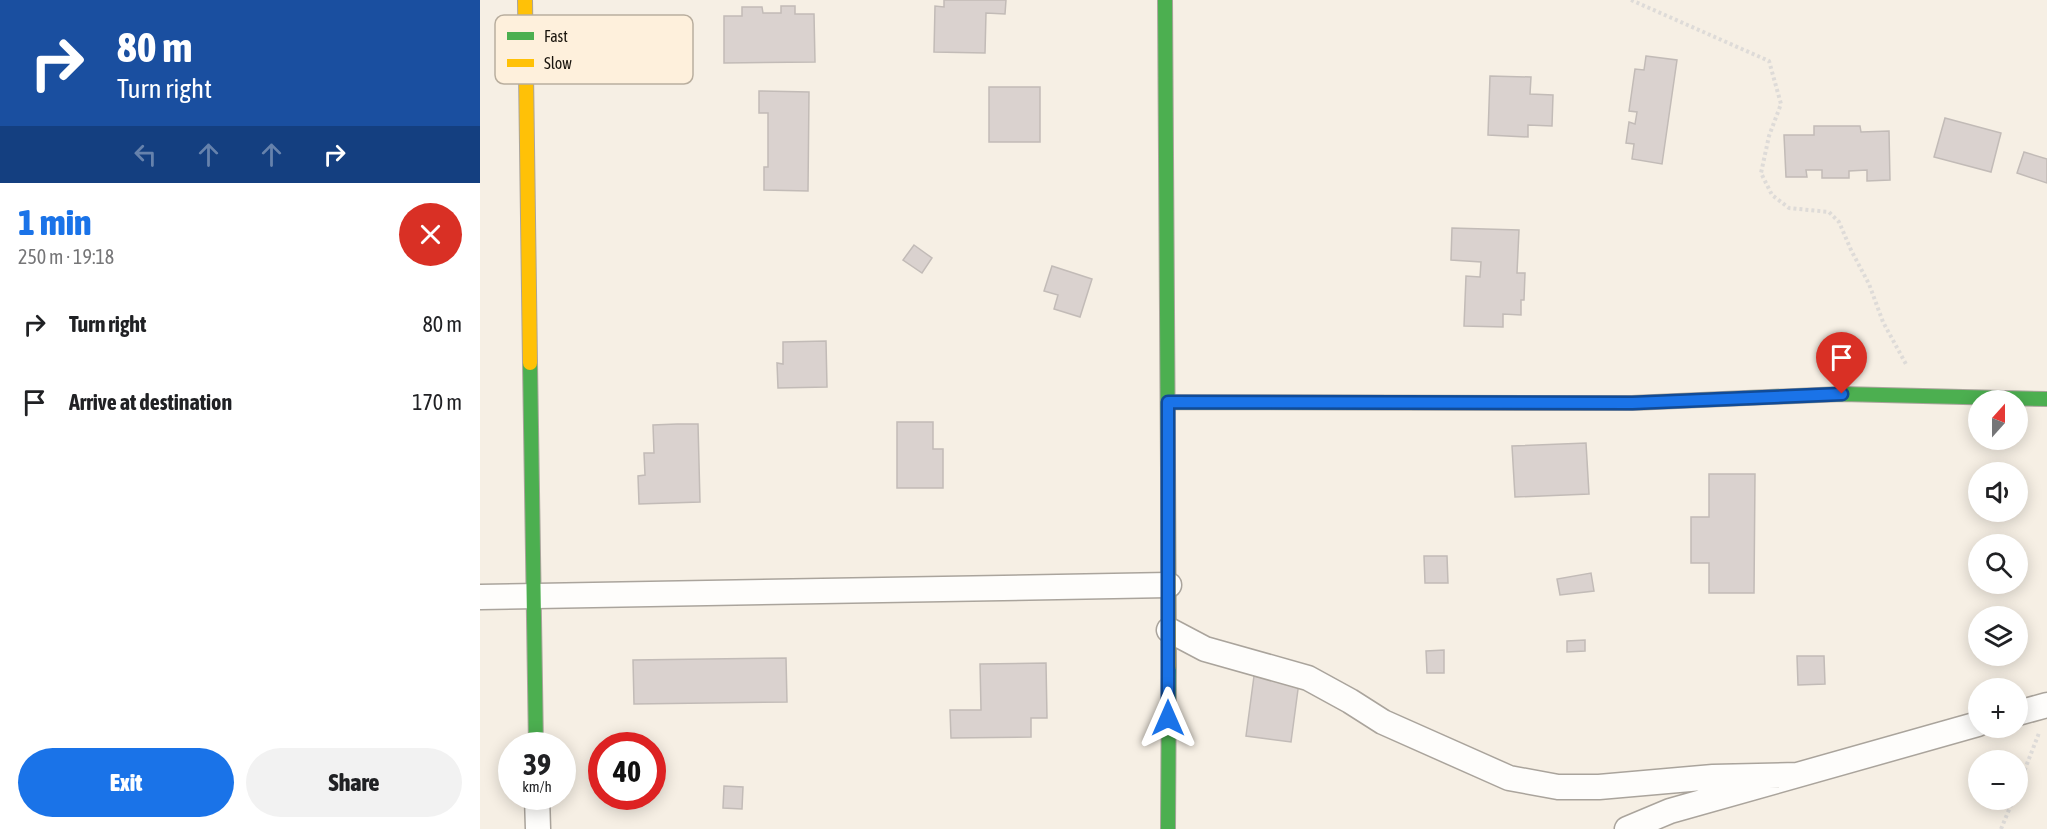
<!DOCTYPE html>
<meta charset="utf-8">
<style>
:root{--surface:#fff;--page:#f2f2f2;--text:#202124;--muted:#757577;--accent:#1a73e8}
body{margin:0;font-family:"Asap Condensed",sans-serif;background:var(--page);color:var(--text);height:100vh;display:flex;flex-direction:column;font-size:22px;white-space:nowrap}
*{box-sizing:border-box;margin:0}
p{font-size:20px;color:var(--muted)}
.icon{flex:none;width:33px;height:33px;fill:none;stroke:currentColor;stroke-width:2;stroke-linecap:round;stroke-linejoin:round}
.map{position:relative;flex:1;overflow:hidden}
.panel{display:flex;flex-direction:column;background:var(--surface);width:480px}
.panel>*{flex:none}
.guide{background:#1a4fa0;color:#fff;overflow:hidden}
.needle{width:39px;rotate:21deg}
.fabs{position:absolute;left:1488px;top:390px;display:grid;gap:12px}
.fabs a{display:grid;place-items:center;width:60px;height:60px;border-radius:50%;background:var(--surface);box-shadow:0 3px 15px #0003;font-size:30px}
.speed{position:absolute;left:18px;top:732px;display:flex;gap:12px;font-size:30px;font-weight:700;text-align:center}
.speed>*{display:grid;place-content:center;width:78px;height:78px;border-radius:50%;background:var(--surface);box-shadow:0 3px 15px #0003;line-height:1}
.speed small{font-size:15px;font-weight:400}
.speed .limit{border:9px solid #d22;background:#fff;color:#111}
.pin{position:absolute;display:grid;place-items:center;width:51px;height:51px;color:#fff;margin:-62px -26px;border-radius:50% 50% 50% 0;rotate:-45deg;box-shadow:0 0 6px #0007}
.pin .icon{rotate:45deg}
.me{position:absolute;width:66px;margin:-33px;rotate:0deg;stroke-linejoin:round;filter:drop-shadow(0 0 4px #0008)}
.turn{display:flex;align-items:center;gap:21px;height:126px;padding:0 18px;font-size:27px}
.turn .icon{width:78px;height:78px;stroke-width:2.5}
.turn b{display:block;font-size:42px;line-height:51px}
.lanes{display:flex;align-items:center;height:57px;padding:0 18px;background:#0003;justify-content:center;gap:30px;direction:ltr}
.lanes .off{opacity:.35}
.round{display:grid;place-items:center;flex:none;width:63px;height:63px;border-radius:32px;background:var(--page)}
.overview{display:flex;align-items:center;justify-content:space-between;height:102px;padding:0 18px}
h1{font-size:36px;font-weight:800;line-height:45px;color:var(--accent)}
.cta{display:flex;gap:12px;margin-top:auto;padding:12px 18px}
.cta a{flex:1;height:69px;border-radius:36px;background:var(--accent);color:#fff;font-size:24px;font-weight:800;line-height:69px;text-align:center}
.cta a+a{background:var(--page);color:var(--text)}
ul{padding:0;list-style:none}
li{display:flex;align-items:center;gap:18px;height:78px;padding:0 18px}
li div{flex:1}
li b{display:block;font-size:22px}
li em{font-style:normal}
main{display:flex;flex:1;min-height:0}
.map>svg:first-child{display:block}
</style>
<main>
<section class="panel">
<div class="guide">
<div class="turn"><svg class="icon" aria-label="right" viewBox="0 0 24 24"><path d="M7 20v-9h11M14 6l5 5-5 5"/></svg><div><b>80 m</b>Turn right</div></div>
<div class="lanes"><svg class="icon off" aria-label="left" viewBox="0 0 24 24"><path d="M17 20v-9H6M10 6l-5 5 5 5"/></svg><svg class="icon off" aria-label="ahead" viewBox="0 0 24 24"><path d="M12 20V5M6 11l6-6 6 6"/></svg><svg class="icon off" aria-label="ahead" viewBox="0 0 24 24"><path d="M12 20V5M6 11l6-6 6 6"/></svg><svg class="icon" aria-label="right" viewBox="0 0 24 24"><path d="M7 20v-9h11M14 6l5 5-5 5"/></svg></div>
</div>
<div class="overview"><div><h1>1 min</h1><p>250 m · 19:18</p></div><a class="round" style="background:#d93025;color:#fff"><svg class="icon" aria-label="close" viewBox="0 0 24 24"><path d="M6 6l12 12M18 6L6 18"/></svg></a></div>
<ul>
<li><svg class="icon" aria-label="right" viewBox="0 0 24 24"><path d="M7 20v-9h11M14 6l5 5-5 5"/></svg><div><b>Turn right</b></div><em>80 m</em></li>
<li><svg class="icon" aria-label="arrive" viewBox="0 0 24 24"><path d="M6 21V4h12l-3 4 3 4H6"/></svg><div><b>Arrive at destination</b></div><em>170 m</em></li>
</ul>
<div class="cta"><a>Exit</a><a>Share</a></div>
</section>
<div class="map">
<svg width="1567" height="829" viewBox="0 0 1567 829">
<rect width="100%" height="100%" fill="#f6efe4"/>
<path fill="#dad2cf" stroke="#c2bbb7" stroke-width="1.5" d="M464,0H526L525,14L506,13L505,53L454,52L455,6L464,7Z
M301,6H315V14H334L335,62L244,63V16H262V7H282L283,13H301Z
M1166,56L1197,60L1182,164L1152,159L1154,144L1146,143L1149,122L1155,124L1157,112L1149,111L1155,69L1164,70Z
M1010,76L1051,77L1050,94L1073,95L1072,126L1048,125V137L1008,135Z
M509,87H560V142H509Z
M279,91L329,92L328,191L284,190V167H288V113H279Z
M1465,118L1521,133L1511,172L1454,157Z
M1334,126H1380L1381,132L1409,131L1410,180L1387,181V170L1369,171V178H1342V170H1326L1327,177H1306L1304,135H1334Z
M1544,152L1567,159V183L1537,173Z
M972,228L1039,230L1037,273H1045L1044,300H1041V315L1023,314V327L984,326L986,276L1000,277L1001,262L971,260Z
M434,245L452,258L442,273L423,260Z
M572,266L612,279L600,317L574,309L578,295L564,291Z
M346,341L347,387L298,388L297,363L303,364V342Z
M417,422H453V449H463V488H417Z
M197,424H218L220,502L159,504L158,476L165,475L164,453H174L173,425Z
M1106,443L1109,494L1035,497L1032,446Z
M1229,474H1275L1274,593H1229V563H1211V517H1229Z
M944,556H967L968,583H945Z
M1111,573L1114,591L1080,595L1077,579Z
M1105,640V651L1087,652V641Z
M964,650V673H947L946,651Z
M1317,656H1344L1345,684L1318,685Z
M306,658L307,702L154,704L153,660Z
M566,663L567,718H551V737L471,738L470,710H501L500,664Z
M774,676L819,682L811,742L766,736Z
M244,786L263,787L262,809L243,808Z"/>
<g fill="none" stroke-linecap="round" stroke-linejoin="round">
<defs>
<path id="street" d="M0,597L689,585
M689,630L725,649L828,678L870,701L903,722L1029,778L1078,787H1119L1233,777L1317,775
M1538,713L1567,705
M57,796L58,829
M1147,829L1190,811L1498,724"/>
<path id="fast" d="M685,0L688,467
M50,363L56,746
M1266,398L1362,394L1567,399
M688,402L1082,403
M688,829L689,666"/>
<path id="slow" d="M45,0L50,363
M1082,403H1152L1266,398
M688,467L689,666"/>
</defs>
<use href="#street" stroke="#aaa49c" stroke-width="27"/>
<use href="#fast" stroke="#aaa49c" stroke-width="16"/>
<use href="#slow" stroke="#aaa49c" stroke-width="16"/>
<path stroke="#dedbd8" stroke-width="4" stroke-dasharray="3 3" stroke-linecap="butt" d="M1151,0L1289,61L1301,104L1289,136L1281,173L1292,195L1309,208L1349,212L1359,222L1371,250L1389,284L1403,322L1427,366
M1538,787L1559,733
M1521,829L1533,800"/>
<use href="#street" stroke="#fefdfb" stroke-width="24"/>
<use href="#fast" stroke="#4caf50" stroke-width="14"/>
<use href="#slow" stroke="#ffc107" stroke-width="14"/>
</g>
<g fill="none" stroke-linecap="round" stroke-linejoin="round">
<defs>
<path id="route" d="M688,718V402L1152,403L1362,394"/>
</defs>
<use href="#route" stroke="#114b97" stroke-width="15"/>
<use href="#route" stroke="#1a73e8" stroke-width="10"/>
</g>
<rect x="15" y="15" width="198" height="69" rx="9" fill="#fef0dc" stroke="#b9ae9e" stroke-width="1.5"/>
<rect x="27" y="32" width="27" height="8" fill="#4caf50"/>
<rect x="27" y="59" width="27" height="8" fill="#ffc107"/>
<g font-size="16" fill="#19140d">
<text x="64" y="42">Fast</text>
<text x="64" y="69">Slow</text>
</g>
</svg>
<div class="fabs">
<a><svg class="needle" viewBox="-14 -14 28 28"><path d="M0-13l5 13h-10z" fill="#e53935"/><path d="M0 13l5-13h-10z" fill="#757577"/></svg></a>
<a><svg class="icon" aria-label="sound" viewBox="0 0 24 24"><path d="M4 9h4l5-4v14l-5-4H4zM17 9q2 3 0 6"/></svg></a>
<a><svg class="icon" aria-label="search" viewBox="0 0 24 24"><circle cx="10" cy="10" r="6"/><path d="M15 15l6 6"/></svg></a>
<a><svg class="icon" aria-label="layers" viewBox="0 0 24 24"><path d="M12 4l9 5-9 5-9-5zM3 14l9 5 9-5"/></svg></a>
<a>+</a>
<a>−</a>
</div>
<div class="speed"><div>39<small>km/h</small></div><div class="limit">40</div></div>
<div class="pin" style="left:1362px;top:394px;background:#d93025"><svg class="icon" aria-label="arrive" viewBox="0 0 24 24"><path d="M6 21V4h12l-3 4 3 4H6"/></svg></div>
<svg class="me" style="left:688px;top:718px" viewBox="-20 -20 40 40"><path d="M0-17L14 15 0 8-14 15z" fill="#1a73e8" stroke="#fff" stroke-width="4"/></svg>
</div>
</main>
